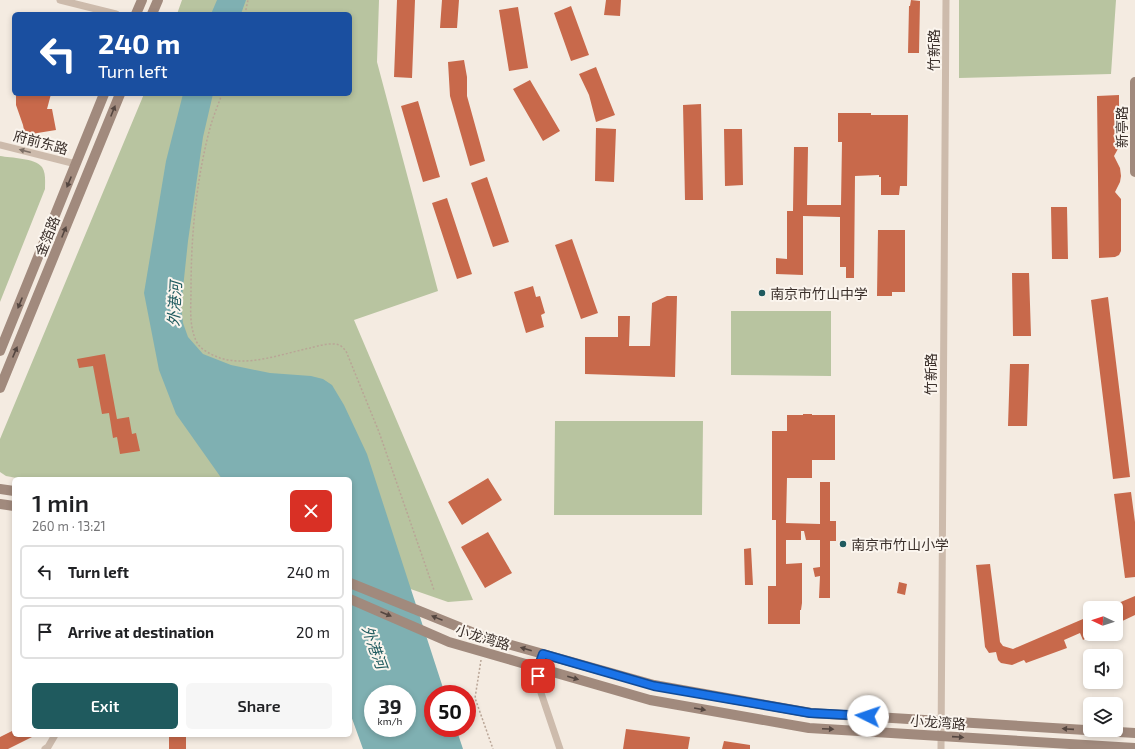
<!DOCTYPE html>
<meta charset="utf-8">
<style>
:root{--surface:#fff;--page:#f6f6f6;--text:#202124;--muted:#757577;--line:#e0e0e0;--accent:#1f5a5e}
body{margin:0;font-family:"Exo 2","Noto Sans SC",sans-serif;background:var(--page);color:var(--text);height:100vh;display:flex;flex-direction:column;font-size:15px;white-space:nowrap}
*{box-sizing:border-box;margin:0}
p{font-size:13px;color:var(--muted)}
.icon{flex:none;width:22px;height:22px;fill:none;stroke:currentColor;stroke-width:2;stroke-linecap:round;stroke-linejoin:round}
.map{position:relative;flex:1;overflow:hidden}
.details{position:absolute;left:12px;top:477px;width:340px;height:260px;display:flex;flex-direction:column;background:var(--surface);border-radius:6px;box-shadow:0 2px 6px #0003}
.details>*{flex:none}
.top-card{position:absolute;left:12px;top:12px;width:340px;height:84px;border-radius:6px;box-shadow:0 2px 6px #0003;background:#1a4fa0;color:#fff;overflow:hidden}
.needle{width:26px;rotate:274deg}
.controls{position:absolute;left:1083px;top:601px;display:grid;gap:8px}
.controls a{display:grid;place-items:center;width:40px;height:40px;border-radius:6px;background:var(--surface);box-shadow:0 2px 6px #0003;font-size:20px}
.speed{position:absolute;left:364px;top:685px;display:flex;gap:8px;font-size:20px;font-weight:700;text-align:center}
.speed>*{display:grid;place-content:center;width:52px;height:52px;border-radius:50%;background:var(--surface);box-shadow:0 2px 6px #0003;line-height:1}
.speed small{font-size:10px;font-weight:400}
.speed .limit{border:6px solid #d22;background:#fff;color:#111}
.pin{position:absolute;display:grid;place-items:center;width:34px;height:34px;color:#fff;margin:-17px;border-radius:8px;box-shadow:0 2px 6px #0006}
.me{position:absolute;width:44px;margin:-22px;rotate:274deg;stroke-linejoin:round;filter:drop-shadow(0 0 3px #0008)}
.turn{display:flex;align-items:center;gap:14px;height:84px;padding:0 20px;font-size:18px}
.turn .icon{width:52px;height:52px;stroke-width:2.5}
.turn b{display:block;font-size:28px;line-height:34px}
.round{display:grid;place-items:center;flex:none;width:42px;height:42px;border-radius:6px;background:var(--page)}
.summary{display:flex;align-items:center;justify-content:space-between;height:68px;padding:0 20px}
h1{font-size:24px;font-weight:600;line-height:30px}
.button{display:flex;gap:8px;margin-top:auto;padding:8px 20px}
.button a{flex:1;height:46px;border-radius:6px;background:var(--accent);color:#fff;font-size:16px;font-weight:600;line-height:46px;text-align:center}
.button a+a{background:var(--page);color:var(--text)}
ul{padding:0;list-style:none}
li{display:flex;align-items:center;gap:12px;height:54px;margin:0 8px 6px;padding:0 12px;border:2px solid var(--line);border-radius:6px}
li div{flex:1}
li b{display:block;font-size:15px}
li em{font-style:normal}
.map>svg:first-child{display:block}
</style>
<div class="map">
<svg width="1135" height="749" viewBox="0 0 1135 749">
<rect width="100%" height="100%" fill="#f4ebe1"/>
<path fill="#b8c4a0" d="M182,0H379L377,62L438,291L354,320L473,600L448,602L350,568V479H22L6,476L0,472V439L144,94H350V14H177Z
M959,0H1116L1111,74L959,78Z
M0,156C11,158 35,158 42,167C46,173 45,182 45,189L0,302Z
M731,311H831V376L731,375Z
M555,421H703L702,515H554Z"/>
<path fill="#7fb0b2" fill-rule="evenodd" d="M217,0H246L241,14H211Z
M183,94H213L203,137L188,241L181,307L183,323L188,337L203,354L231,365L270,373L311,376L323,379L332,385L344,405L367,454L445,694H433V728H456L463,749H363L350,713V479H222L176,414L159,370L144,293L166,161ZM373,694H407V728H373Z"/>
<path fill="#c8694b" d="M397,0H415L412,78L394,77Z
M442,0H459L457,28H440Z
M606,0H621L620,16L604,15Z
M911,0L920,1L919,53H908L909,6H910Z
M571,6L589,55L571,61L554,13Z
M518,7L528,68L509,71L499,10Z
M464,60L467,77V96L485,161L470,166L450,96L448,62Z
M596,67L615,115L596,122L589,95L579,74Z
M530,80L560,131L543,141L513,89Z
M16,94H51L47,109H52L56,130L25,135L23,125L16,105Z
M1119,95V147L1114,156L1120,168L1121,176L1120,182L1115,192L1121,199V251L1119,255L1115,257L1099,258L1097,96Z
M418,101L440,177L423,182L401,106Z
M701,104L703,200H685L683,105Z
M838,113H871V115H908L907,186H900L899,195H881V177H879V175L855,176L854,278H846V267H840V217L803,216V275L776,274V258L787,259V211H793L794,147H808L807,205H841L842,142H838Z
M596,128L616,129L614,182L595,181Z
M724,129H742L743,185L725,186Z
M487,177L509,242L493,247L471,183Z
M447,198L472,274L457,279L432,203Z
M1051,207H1067L1068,259H1052Z
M878,230H905V292H892V296H877Z
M572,239L598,313L581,319L555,245Z
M1012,273H1029L1031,336H1013Z
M533,286L536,297L540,296L545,313L541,315L544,327L526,333L514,292Z
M667,296H677L675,377L585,374V337H618V316H630L629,346H650L652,303Z
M1108,297L1130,477L1113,479L1091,300Z
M105,354L117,419L129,417L132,434L136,433L140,451L120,454L117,437L113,438L109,413L102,414L93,366L79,368L77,359Z
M1010,364H1029L1027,426H1008Z
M803,414H812V415H835V460H812V478H787L786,523L820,524V482H830V521H836V541H830V598H819L820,576L815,577L813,568L820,567V540H806L804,531H801V540H786V564L802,563V603L801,610H800V624H768V586H776V520H772V431H787V415H803Z
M488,478L502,500L462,525L448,502Z
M1131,492L1135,522V577L1125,578L1114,494Z
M488,532L512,573L485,588L461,547Z
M751,548L753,585H745L744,549Z
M990,564L1000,642L1003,646L1013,649L1090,616V636L1083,640L1080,633L1064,640L1067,648L1026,663L1024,660L1012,665L1001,663L998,660L996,652L989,653L985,647L976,565Z
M899,582L907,584L905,595L897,593Z
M1135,596V615L1116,624V604Z
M626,729L690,737L688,749H623Z
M14,730V735H36L8,749H0V737Z
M169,735H186V749H169Z
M724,741L750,745V749H722Z"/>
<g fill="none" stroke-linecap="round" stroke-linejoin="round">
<path stroke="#b9a596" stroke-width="1.5" stroke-dasharray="2 2" stroke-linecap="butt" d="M245,14L248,0
M222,94C218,105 213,117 210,128C196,181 191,236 191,290C191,306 189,323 195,338C198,349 210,354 220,358C249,367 281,354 310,348C318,346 331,342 339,345C342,346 344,349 346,351L379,432L434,590
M481,660L475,698L493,749"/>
<path stroke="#cdbbac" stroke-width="7" d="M60,0L116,14
M0,145L76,164
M543,654L538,668V684L560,749
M45,749L48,747L55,735
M941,749L946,0"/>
<path stroke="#a18a7d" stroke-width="10" d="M136,14L142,0
M152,14L158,0
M1135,82V172
M0,351L104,94
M0,388L120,94
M0,489L14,491
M0,504L14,506
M350,583L486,638L654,685L811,713L1135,733
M350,599L449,642L650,700L809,728L1135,748"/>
</g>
<defs><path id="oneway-solid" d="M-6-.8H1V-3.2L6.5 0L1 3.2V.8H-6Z"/></defs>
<g fill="#544640">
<use href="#oneway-solid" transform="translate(113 111) rotate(-68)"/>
<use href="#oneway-solid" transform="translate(69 182) rotate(112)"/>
<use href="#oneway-solid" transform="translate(64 232) rotate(-68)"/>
<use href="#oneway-solid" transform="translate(20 303) rotate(112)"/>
<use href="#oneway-solid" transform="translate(15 352) rotate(-67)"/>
<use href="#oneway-solid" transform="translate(386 614) rotate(23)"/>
<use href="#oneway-solid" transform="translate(437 618) rotate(-158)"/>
<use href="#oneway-solid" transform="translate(526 649) rotate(-164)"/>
<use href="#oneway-solid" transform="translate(573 678) rotate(16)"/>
<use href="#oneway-solid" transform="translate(700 709) rotate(10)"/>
<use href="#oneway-solid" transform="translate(828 729) rotate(3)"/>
<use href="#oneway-solid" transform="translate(1068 729) rotate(-176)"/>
<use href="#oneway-solid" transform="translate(958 737) rotate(4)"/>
</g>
<use fill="#7d6f65" href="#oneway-solid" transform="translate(25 151) rotate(-165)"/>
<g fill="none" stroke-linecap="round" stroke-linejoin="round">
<defs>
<path id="route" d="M538,676V668L543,654L654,686L810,713L868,716"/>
</defs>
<use href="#route" stroke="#114b97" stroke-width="10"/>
<use href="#route" stroke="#1a73e8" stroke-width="7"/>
</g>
<g fill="#1f5a5e" stroke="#fbf5ee" stroke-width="1.5">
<circle cx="762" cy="293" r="4"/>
<circle cx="843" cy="544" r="4"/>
</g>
<g text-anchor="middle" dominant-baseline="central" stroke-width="4" stroke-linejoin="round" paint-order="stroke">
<g font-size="14" fill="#3b302b" stroke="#fbf5ee">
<text transform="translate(933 50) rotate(-90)">竹新路</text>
<text transform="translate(1121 127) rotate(-90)">新亭路</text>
<text transform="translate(41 142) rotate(15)">府前东路</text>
<text transform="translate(47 236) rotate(-68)">金箔路</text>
<text transform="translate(930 374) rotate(-90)">竹新路</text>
<text transform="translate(483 637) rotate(17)">小龙湾路</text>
<text transform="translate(938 722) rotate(4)">小龙湾路</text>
</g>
<g font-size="14" fill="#3b302b" stroke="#fbf5ee" text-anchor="start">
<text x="770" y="293">南京市竹山中学</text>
<text x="851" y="544">南京市竹山小学</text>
</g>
<g font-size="15" font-style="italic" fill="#1f5a5e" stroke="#fbf5ee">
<text transform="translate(174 304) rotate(-87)">外港河</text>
<text transform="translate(375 647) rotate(70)">外港河</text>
</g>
</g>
</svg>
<div class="controls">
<a><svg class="needle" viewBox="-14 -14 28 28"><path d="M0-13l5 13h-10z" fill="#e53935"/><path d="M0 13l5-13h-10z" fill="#757577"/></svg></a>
<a><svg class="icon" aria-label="sound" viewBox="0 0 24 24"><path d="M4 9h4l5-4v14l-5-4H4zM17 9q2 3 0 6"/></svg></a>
<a><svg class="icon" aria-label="layers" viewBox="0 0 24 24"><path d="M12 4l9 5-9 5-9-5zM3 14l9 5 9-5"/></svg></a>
</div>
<div class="speed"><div>39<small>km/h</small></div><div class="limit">50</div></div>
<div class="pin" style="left:538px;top:676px;background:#d93025"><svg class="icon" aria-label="arrive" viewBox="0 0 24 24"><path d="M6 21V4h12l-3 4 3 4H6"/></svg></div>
<svg class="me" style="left:868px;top:716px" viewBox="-20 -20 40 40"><circle r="19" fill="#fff"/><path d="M0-13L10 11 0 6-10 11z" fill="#1a73e8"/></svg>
<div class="top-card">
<div class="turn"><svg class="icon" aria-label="left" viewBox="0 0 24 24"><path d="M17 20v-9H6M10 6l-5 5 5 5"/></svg><div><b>240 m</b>Turn left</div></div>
</div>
<section class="details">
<div class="summary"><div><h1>1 min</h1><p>260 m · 13:21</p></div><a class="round" style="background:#d93025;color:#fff"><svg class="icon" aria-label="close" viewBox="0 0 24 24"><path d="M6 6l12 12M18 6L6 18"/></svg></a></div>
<ul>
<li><svg class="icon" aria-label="left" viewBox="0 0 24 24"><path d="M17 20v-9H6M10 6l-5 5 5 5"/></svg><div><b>Turn left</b></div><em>240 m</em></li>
<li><svg class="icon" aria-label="arrive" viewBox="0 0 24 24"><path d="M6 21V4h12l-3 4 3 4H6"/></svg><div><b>Arrive at destination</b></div><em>20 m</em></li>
</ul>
<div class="button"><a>Exit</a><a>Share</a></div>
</section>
</div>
